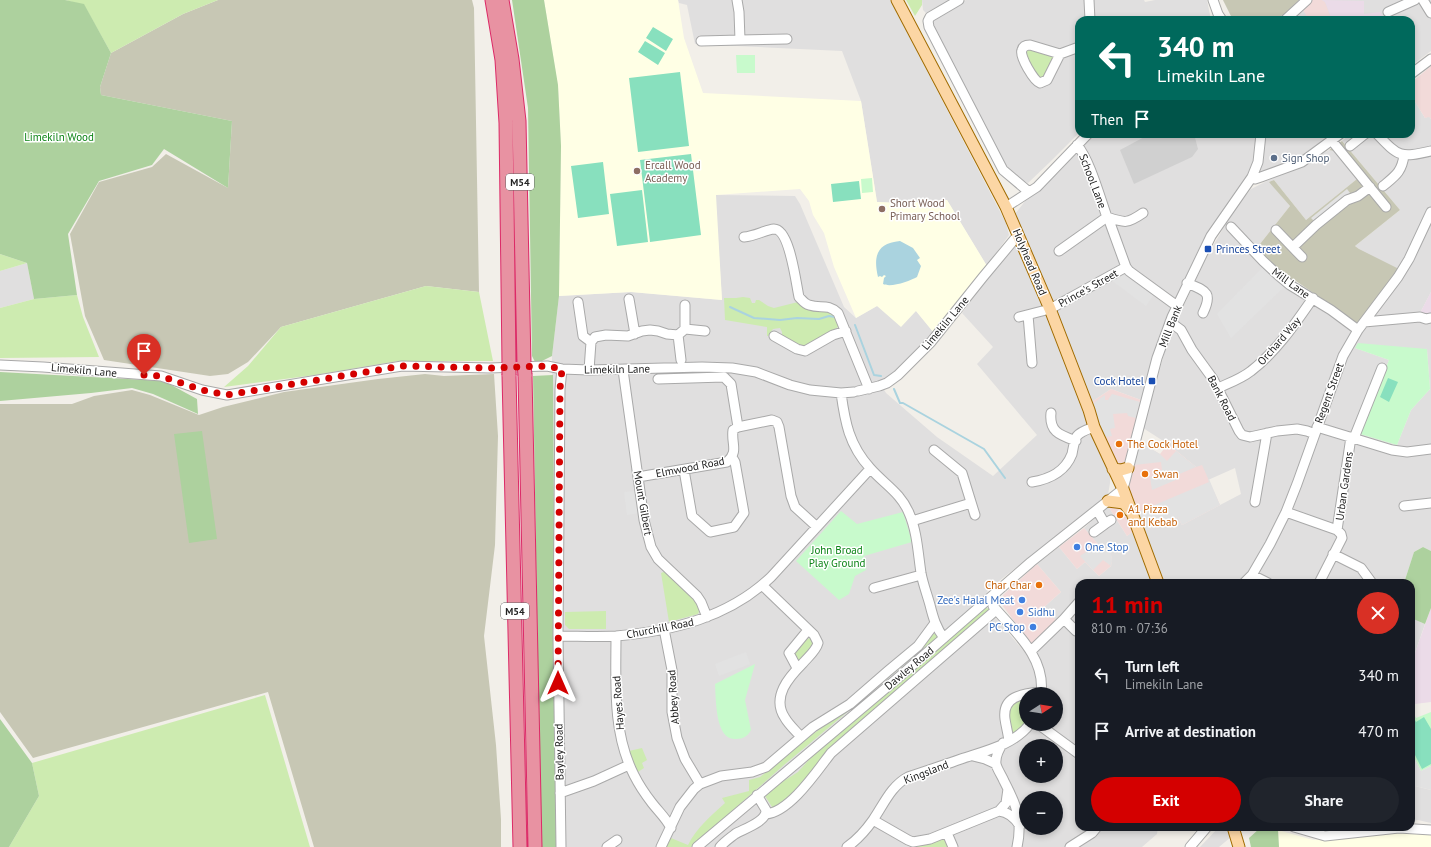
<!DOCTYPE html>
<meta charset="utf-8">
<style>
:root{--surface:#171b24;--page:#20242c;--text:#f1f3f6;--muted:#9ea1a6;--accent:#d40000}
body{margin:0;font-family:"PT Sans",sans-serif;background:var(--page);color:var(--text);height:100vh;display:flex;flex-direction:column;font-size:15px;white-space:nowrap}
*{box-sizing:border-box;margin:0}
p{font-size:13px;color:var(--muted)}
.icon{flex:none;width:22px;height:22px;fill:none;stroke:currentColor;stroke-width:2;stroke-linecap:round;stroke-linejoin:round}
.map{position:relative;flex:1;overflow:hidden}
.details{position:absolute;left:1075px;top:579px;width:340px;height:252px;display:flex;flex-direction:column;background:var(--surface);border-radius:12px;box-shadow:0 2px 6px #0003}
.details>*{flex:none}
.banner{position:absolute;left:1075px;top:16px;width:340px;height:122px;border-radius:12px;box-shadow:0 2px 6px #0003;background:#00695c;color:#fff;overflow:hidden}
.needle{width:26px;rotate:78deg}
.controls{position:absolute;left:1019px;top:687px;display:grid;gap:8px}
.controls a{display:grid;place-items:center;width:44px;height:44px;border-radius:50%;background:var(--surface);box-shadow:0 2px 6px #0003;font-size:20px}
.pin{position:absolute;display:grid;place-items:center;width:34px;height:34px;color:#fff;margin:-41px -17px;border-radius:50% 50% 50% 0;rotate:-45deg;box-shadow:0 0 4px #0007}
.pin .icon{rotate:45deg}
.me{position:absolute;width:44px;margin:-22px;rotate:0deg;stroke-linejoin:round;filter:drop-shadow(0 0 3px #0008)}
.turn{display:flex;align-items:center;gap:14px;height:84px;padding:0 16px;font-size:18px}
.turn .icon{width:52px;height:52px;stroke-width:2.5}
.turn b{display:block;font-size:28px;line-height:34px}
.then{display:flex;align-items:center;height:38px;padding:0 16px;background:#0003;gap:8px;font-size:15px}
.round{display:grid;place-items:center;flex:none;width:42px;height:42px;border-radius:21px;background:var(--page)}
.summary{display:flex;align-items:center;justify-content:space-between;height:68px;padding:0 16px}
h1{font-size:24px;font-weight:600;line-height:30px;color:var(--accent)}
.primary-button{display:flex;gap:8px;margin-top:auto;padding:8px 16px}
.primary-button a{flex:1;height:46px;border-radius:24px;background:var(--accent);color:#fff;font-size:16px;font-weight:600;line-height:46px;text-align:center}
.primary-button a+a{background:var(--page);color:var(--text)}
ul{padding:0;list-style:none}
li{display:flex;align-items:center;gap:12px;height:56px;padding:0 16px}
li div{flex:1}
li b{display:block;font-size:15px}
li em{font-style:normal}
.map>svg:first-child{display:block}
</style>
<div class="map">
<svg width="1431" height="847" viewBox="0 0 1431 847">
<rect width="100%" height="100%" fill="#f2efe9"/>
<path fill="#e0dfdf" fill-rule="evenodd" d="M678,0H890L1006,223L1009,235L987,266L947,200L902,203L877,202L861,101L842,51L695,44L687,5L679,3Z
M922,0H950L926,13L923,10Z
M966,0H1084L1085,20H1079V133L1050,162L1028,183L1018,178L1003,164L931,25L933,18Z
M1094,0H1144L1145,2L1155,0H1207L1211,20H1095Z
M1223,0H1431V51L1411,66V20H1233Z
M1411,95L1425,118L1429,116L1431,119V292L1420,313H1431V551L1423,547L1414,552L1404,583H1164L1145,531L1178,517L1182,525L1241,494L1235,468L1208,480L1196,467L1168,444L1143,428L1165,351L1184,305L1207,256L1234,210L1251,189L1329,150H1333L1357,179L1306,220L1274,180L1270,182L1290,206L1260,244L1255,248L1294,284L1295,281L1326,302L1359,249L1355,246L1400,210L1342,141L1350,134H1411ZM1355,348L1427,350L1430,389L1411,410L1397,445L1360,434L1389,360Z
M1094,134H1329L1299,161L1265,173L1252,172L1177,298L1141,400L1111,389L1090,403L1065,335L1015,214L1026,200L1059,172Z
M715,195L795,196L800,204L844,307L856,318L877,306L916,311L934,333L897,372L880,383L886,393L937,437L993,476L1037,435L977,364L993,347L962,313L1011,246L1016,245L1035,285L1110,476V483L1108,495L989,589L982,600L987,608L1028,656L1061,626L1043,608L1061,592L1037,564L1059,547L1077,569L1085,562L1099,576L1111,566L1112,561L1111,555L1098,544L1084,528L1108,506L1127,536L1132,532L1153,583H1079V827H1158L1157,834L1142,847H556L552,356L559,296L631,292L722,300ZM1026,694H1056V724H1026ZM1026,746H1056V776H1026ZM1026,798H1056V828H1026Z
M27,263L34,299L0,308V271Z
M1411,618L1425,624L1411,664Z
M1411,785L1431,790V823L1418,820L1411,821Z
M1219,827H1228L1231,837L1219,847H1200Z"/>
<path fill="#f2dad9" d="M1312,0H1322L1325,2L1332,20H1309L1303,10Z
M1431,66V119L1429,117L1425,118L1411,95L1412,82Z
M1111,389L1141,400V403L1133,439L1160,454L1168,444L1196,467L1202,465L1220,505L1182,525L1178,517L1145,531L1135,530L1127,536L1108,506L1128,487L1103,438L1090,403Z
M1084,528L1098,544L1111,554L1112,561L1111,566L1099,576L1085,562L1077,569L1059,547Z
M1037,564L1061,592L1043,608L1058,622L1033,646L1002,605L1003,595Z"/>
<path fill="#ebdbe8" d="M1322,0L1364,1V14L1380,12L1383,16L1373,20H1332L1325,2Z
M1431,292V313H1420Z
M1431,608V702L1415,704L1411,698V664Z"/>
<path fill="#ffffe5" d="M544,0H678L684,38L703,93L861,101L877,202L902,203L947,200L987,266L934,333L916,311L901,327L877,306L856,318L834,267L824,233L813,215L809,201L800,189L716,195L722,300L631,292L559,296L561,146L558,86Z
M1278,830L1313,840L1397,832L1431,834V847H1279Z"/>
<path fill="#d0d0d0" d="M1150,134H1194L1198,149L1192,157L1134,184L1120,150Z"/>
<path fill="#c7c7b4" d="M218,0H472L474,8L479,292L426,286L281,327L248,362L228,374L210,376L104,360L85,316L70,234L99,182L152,167L166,154L228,188L232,121L101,95L100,87L111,53L183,14Z
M1223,0H1299L1286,13L1274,20H1233Z
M1342,141L1400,210L1355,246L1359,249L1399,269L1359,322H1355L1296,281L1294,284L1255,248L1260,244L1290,206L1269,182L1274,180L1306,220L1357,179L1335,151L1329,150Z
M425,374L444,376L494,374L498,436L495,545L484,636L496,745L501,819V847H314L268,692L33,758L0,712V404H72L94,396L132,390L150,395L199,415L223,407L284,392L378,379Z"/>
<path fill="#cdebb0" d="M65,0H218L183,14L111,53L84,5Z
M906,0H922V5L915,16Z
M1027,48L1056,56L1045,78L1040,80L1024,55Z
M0,254L27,263L0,271Z
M426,286L479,292L493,361H398L315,375L224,387L248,366L281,327Z
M77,295L83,317L99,357L0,358V308L34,299Z
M743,297L750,298L752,303H755L756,300H759L768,306L774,308L798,302L826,311L832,314L837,321L838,327L802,348L782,336V332L780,328L773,329L768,336H767V327L725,320L724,298H736Z
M666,571L696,598L700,609L698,614L669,622L661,573Z
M987,608L989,609L990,613L774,810L765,796L782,782L798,772L815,753L983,609Z
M606,611V629H569L565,625V612Z
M932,634H935L938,636L937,638L925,647L784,765L691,847H665L671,838L688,845C697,827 711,816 725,803L722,798L749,791V780L760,777L813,734L859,702L922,647Z
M812,637L815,646L798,662L794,655C798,649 805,639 812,637Z
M265,695L310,847H9L39,796L32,763Z
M1026,696V723L1015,733C1006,729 1009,715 1009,706Z
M642,748L647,760L642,763L644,768L638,772L629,751Z
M943,838H946L951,847H913L914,846Z"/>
<path fill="#add19e" d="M0,0H65L84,4L111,53L100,87L101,95L232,121L228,188L164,149L152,165L99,181L68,234L77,295L34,299L27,263L0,254Z
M512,0H544L558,85L561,146L559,296L552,356L536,364L532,356L528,108Z
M0,372L164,381L197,399L198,414L153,394L132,388L91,393L0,401Z
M553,375L556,847H541L533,376Z
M202,431L217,539L189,543L174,434Z
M1423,547L1431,551V608L1425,624L1411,618V583H1404L1414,552Z
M0,719L32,763L39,796L9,847H0Z
M1259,829L1278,830L1279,847H1251L1249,838Z"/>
<path fill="#c8facc" d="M736,55H755V73H737Z
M872,178L873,192L862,193L861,179Z
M1358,343L1427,349L1430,389L1411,410L1397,445L1360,434L1389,360L1355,348Z
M841,511L857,524L903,512L912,542L864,556L866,570L855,576L849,594L839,600L796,561Z
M755,664L745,700L751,730C748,736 743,739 736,739C715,741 716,699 715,684Z
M1411,708L1416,718L1431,712V766L1421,771L1411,752Z"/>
<path fill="#88e0be" d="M653,27L673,39L666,51L646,38Z
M645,41L665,53L658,65L638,52Z
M680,72L689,146L638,152L629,78Z
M691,154L701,235L650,242L640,160Z
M603,162L609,214L578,218L571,166Z
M859,181L861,199L833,202L831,184Z
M642,190L648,242L617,246L610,194Z
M1388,378L1398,382L1389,402L1380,397Z
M1411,713L1416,722L1424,717L1431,729V764L1422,769L1411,747Z"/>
<path fill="#e2e2e2" d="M1347,189L1350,193L1314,221L1311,218Z
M1263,267L1285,286L1231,338L1217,314Z
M1123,271L1155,293L1146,306L1111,280Z
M1112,394L1140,402L1136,418L1128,416L1127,413L1113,414L1115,428L1110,429L1112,436L1105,437L1091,405L1105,395V400H1108Z
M1140,442L1160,454L1167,461L1176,451L1196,467L1177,475L1178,479L1152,490L1150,477L1154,476L1153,471L1162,470L1161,462L1134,465Z
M1209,479L1220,505L1182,525L1178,517L1145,531L1138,512L1209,482L1208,480Z
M636,491L639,513L627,515L624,492Z
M1098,544L1111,554L1112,561L1111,566L1103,560L1093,570L1080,556Z
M746,652L750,664L719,676L715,664Z
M1411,752L1421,771L1431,766V790L1411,785Z"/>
<path fill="#aad3df" d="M900,241L913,248L920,258L917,260L921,266L917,277C910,281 891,288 883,284L884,278L886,276L884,275L882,277L880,276L878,277C873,256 877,243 900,241Z"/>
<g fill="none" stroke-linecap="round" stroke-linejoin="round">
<path stroke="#aad3df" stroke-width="2" d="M730,307L754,318L780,320L797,318L819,319L829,316L835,317
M855,325L874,375L881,376
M894,389L900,403H903L984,449L1005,478"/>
<defs>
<path id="minor" d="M737,0L739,12L740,40L787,39
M959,0L930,17L928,21L929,27L1003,170L1029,192
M1089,0L1090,20
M1213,0L1218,14L1222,20
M1423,0L1431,13
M1388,12L1415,0
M1285,20L1307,0
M701,41L740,40
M1060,54L1047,80L1040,83C1034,81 1019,56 1022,50C1023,46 1026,45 1030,45L1060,54L1079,47
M1411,74L1431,59
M1377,134C1399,157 1400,158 1431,151
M1332,141L1386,207
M1077,145C1090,160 1100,198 1107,217C1125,223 1127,224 1143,213
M1350,146L1365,134
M1252,177L1255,179L1261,177L1302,162L1340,134
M1383,186C1395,176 1402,172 1404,155
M1006,207L1037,187L1088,134
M1110,223L1126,267
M1231,227L1263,261L1278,275L1290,285L1331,310L1358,330
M1276,230L1302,257
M744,237C755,236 765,230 774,229C790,229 796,284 799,297C802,300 805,304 809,305C821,309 827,303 838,313L869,389
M1293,247L1316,225L1347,200L1358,196L1370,187
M1059,251L1107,217
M1187,283C1206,291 1213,292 1203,313
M629,299L635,334
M578,302L583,336L591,342
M1028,315L1032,363
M1019,317L1050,309L1126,267L1129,271L1177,306
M1170,322L1181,330L1192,350L1213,379L1239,431L1242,435L1250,437L1277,431L1297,429L1307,431L1315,434
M1364,322L1420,317L1426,319L1431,318
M685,329V305
M678,335L681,360
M774,336L797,349L805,351L833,335L846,331
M0,365L43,367L161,376L202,390L227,395L402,366L490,368L547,366L562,369L589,370L702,367L732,368L756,372L790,385L810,390L841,393L854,392
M589,370L591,342L595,337L606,335L628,336L642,331L650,330L658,331L667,334L678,335L685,329L705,331
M623,370L644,520L651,547L658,559L697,596L701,602L707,617
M658,379L724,377L731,384L738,427
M1218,388C1229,383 1241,379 1251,371C1276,352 1295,324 1313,298
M858,391L879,386L887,383L898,375L931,342L983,277L1018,235
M841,393C845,422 849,445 870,468C884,484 901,493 909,513C917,531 918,553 921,573C923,584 927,594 930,605C933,617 936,628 944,638
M1051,413C1049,432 1060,435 1076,441
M1317,427L1392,450L1407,452L1431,449
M1354,438L1382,368
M934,450L962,473L975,515
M684,470L692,516L710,532L734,527L744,513L735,462L732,457
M638,477L727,462C739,451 731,444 733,430L738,427L772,420L777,422L779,427L791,496L795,507L817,527
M1032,482C1050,479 1065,472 1072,454C1073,449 1074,441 1077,436C1081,431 1089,429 1094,427
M1255,502L1267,433
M1404,506L1431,503
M1097,510L1105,524L1111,520
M1286,512L1337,530
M912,521L971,503
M1094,532L1105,524
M1333,554L1361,568L1372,583
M1252,575L1268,583
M1244,583L1252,575L1270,544L1286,512L1297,484L1343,356L1358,330L1398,277L1409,259L1431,212
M1319,583L1342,538L1341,534L1337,530L1351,437
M762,585L814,635L818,643C816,651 808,657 803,663C789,677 771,697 785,718C789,725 796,731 801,737
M874,588L921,575
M993,606C1014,631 1046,657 1041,694
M1064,619L1076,631
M664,629L672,670V712L677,738L685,759L700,784
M558,636C577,636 597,637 616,636C673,631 729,617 771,577L870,469
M616,636C616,682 612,732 634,775C639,785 645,794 652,803C659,812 666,818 671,828
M1031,651L1064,619L1079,602
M797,668L789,653L808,630
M1038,724L1079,754
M1009,741C1008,733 1006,726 1005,719C1002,695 1024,694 1041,692
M1003,743C999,749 995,756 996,764C997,769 1002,776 1004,781C1016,804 1023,820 1017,847
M973,756L985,759L996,764
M560,793L594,781L629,765
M999,811C1009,812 1015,818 1020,826
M766,814C790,812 817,771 831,753L996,610
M873,820L908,840L913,842L930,839L999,811L1006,803L1008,789
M1294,827L1325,836L1399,828L1431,830
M947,833L953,847
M561,847L558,636L560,389L562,369
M607,847L617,840
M661,847L680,807L694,789L700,784L721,776L752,772L766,767L813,727L850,704L888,671L918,646L935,623
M697,847L899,677L1031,562L1123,489L1157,358L1172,317L1211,236L1252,177L1258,162L1261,134
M720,847C724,842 730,838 735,834C743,829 767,822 766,810L757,795
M847,847C857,840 866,830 873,820C884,804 891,786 908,777C926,771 944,765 961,759C985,751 1014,745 1030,724
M1070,847L1092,833L1097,827
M1190,847L1207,827"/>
<path id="major" d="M897,0L1006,207L1050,309L1089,410L1094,427L1123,489L1158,583
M1113,469L1121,470L1128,468
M1108,501L1124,503L1130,511
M1233,827L1239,847"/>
<path id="highway" d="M492,0L502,60L506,123L509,364
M502,0L512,59L519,121L524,364
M509,375L520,847
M525,375L535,847"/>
</defs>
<use href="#minor" stroke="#a9a9a9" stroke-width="11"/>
<use href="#major" stroke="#a06b00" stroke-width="13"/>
<use href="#highway" stroke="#dc2a67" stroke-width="15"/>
<use href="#minor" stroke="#fff" stroke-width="9"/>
<use href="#major" stroke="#fcd6a4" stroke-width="11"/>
<use href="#highway" stroke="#e892a2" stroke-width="13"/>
<defs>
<path id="highway-bridge" d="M509,364V375
M524,364L525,375"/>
</defs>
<use href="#highway-bridge" stroke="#dc2a67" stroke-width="15" stroke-linecap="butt"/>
<use href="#highway-bridge" stroke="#e892a2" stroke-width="13"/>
</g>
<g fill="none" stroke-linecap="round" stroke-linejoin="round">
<path stroke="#d40000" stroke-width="7" stroke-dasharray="0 12.6" d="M144,375L161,376L202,390L227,395L402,366L490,368L547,366L562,369L560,389L558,683"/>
</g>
<circle fill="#5c6f8a" stroke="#fff" stroke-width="1.5" cx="1274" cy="158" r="4"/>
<g fill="#8d6e63" stroke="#fff" stroke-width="1.5">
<circle cx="637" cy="171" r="4"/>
<circle cx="882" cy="209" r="4"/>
</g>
<g fill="#1a4fb4" stroke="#fff" stroke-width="1.5">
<rect x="1204" y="245" width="8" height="8" rx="2"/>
<rect x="1148" y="377" width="8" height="8" rx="2"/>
</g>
<g fill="#e8710a" stroke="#fff" stroke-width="1.5">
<circle cx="1119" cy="444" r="4"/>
<circle cx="1145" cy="474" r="4"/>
<circle cx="1120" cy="515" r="4"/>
<circle cx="1039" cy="585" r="4"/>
</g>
<g fill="#3f7fe0" stroke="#fff" stroke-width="1.5">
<circle cx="1077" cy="547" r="4"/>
<circle cx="1022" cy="600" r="4"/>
<circle cx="1020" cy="612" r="4"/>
<circle cx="1033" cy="627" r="4"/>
</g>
<g text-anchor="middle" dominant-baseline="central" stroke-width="3" stroke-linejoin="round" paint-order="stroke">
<g fill="#fff" stroke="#646464" stroke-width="1">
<rect x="506" y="174" width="28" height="16" rx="3"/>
<rect x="501" y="603" width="28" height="16" rx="3"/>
</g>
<g font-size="10" font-weight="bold" fill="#222">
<text x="520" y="182">M54</text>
<text x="515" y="611">M54</text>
</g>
<g font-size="11" fill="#0c8416" stroke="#fff">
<text x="59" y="137">Limekiln Wood</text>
<text x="837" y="550">John Broad<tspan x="837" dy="13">Play Ground</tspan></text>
</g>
<g font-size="11" fill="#4e5e75" stroke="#fff" text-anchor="start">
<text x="1282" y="158">Sign Shop</text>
</g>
<g font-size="11" fill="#785e54" stroke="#fff" text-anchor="start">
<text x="645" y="165">Ercall Wood<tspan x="645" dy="13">Academy</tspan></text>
<text x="890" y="203">Short Wood<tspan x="890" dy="13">Primary School</tspan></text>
</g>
<g font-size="11" fill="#222" stroke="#fff">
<text transform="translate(1093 181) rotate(69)">School Lane</text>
<text transform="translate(1030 262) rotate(67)">Holyhead Road</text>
<text transform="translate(1291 283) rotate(36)">Mill Lane</text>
<text transform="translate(1088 288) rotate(-29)">Prince's Street</text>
<text transform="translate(945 323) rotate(-50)">Limekiln Lane</text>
<text transform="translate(1170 326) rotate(-68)">Mill Bank</text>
<text transform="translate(1279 341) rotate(-49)">Orchard Way</text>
<text transform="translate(617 369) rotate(-1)">Limekiln Lane</text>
<text transform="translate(84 370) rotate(5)">Limekiln Lane</text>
<text transform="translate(1329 393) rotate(-70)">Regent Street</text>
<text transform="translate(1222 398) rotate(63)">Bank Road</text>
<text transform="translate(690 467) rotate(-11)">Elmwood Road</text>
<text transform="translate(1344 486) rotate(-82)">Urban Gardens</text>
<text transform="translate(643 503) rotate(80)">Mount Gilbert</text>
<text transform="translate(660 628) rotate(-11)">Churchill Road</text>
<text transform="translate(909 668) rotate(-40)">Dawley Road</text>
<text transform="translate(673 697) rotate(-94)">Abbey Road</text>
<text transform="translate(618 703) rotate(-94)">Hayes Road</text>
<text transform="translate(559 752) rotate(-91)">Bayley Road</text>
<text transform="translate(926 772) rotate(-21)">Kingsland</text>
</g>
<g font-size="11" fill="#164399" stroke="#fff" text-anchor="start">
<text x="1216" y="249">Princes Street</text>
<text x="1144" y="381" text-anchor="end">Cock Hotel</text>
</g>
<g font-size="11" fill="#c56008" stroke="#fff" text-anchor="start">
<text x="1127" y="444">The Cock Hotel</text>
<text x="1153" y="474">Swan</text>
<text x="1128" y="509">A1 Pizza<tspan x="1128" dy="13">and Kebab</tspan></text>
<text x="1031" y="585" text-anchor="end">Char Char</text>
</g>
<g font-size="11" fill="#366cbe" stroke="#fff" text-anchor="start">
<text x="1085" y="547">One Stop</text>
<text x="1014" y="600" text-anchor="end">Zee's Halal Meat</text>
<text x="1028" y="612">Sidhu</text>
<text x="1025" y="627" text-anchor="end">PC Stop</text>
</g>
</g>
</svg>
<div class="controls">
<a><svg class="needle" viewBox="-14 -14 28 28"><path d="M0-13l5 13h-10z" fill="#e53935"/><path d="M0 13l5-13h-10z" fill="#9ea1a6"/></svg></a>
<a>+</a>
<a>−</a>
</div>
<div class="pin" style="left:144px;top:375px;background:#d93025"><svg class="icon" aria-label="arrive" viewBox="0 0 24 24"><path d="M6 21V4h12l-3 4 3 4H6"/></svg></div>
<svg class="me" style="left:558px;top:683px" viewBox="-20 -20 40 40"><path d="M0-17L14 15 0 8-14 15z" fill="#d40000" stroke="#fff" stroke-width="4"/></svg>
<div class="banner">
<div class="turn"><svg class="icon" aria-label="left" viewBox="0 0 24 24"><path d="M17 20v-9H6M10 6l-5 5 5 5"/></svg><div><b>340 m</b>Limekiln Lane</div></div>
<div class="then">Then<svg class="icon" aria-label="arrive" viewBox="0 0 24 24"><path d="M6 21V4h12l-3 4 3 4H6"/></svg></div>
</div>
<section class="details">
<div class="summary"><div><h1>11 min</h1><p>810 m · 07:36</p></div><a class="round" style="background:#d93025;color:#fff"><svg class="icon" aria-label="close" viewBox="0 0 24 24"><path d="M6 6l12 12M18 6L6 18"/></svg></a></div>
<ul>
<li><svg class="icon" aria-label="left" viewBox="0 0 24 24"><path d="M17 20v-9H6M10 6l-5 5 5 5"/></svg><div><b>Turn left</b><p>Limekiln Lane</p></div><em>340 m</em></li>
<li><svg class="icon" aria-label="arrive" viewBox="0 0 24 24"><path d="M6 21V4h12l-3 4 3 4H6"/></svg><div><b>Arrive at destination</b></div><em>470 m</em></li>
</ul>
<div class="primary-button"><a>Exit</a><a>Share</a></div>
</section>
</div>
